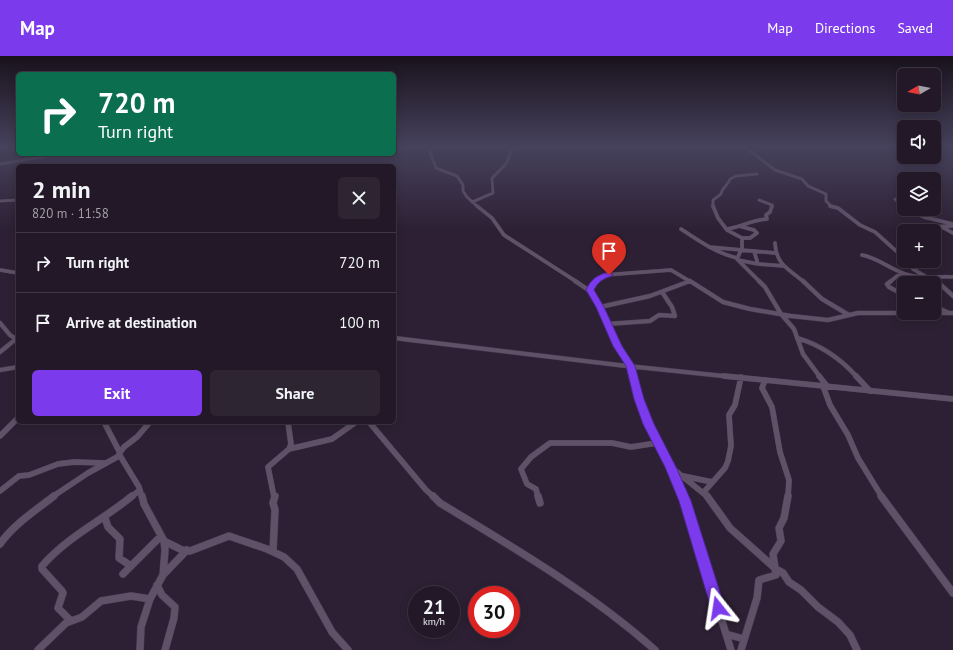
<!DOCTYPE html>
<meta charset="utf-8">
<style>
:root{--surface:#221827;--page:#2e2533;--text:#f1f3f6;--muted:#a2a0a7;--line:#3f3744;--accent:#7c3aed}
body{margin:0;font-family:"PT Sans",sans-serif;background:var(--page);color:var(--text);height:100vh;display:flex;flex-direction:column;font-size:15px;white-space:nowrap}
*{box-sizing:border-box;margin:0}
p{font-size:13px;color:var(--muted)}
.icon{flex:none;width:22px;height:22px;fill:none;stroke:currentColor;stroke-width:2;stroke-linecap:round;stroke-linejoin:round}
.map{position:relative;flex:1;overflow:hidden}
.sheet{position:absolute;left:16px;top:108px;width:380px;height:260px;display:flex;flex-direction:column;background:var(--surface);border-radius:6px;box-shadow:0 2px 10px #0003,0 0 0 1px var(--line)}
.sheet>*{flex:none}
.banner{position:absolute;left:16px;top:16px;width:380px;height:84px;border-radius:6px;box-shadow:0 2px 10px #0003,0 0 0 1px var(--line);background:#0b6e4f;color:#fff;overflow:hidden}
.needle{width:26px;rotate:261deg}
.controls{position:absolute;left:897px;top:12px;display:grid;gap:8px}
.controls a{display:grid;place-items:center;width:44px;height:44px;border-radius:6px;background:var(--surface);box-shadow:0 2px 10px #0003,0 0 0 1px var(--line);font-size:20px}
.speed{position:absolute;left:408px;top:530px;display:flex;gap:8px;font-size:20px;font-weight:700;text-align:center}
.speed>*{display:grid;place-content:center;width:52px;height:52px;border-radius:50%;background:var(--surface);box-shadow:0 2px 10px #0003,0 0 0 1px var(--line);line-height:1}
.speed small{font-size:10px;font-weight:400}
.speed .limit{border:6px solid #d22;background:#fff;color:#111}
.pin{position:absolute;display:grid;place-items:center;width:34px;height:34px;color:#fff;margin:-41px -17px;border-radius:50% 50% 50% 0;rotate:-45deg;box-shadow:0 0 4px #0007}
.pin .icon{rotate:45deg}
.me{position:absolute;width:44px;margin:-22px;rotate:345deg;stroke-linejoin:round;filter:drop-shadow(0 0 3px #0008)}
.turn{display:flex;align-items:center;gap:14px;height:84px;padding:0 16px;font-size:18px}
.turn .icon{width:52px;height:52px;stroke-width:2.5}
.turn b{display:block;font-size:28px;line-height:34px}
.round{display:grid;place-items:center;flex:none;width:42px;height:42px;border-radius:6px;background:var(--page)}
.headline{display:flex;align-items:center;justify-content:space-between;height:68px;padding:0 16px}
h1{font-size:24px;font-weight:700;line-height:30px}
.button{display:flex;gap:8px;margin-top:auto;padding:8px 16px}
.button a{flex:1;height:46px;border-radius:6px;background:var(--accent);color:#fff;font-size:16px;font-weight:700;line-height:46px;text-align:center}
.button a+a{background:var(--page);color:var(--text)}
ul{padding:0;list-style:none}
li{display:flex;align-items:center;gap:12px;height:60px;padding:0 16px;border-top:1px solid var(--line)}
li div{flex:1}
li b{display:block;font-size:15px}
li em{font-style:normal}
header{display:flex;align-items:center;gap:24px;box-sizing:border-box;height:56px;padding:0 20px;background:var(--accent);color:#fff}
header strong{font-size:19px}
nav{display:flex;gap:22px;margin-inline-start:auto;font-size:14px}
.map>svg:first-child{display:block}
</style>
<header>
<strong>Map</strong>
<nav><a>Map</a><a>Directions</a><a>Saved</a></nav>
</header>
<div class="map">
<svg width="953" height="594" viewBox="0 0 953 594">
<rect width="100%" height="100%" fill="#2d2034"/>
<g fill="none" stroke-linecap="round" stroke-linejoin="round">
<defs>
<path id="minor-far4" d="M428,91L436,112L457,120L463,129V135L467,141L478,151
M742,91L749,94L775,114L802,123L808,130L826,138V145L832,151
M0,108L60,98
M895,143L903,151
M759,144L772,149V151
M0,145L18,144
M472,146L493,137L492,122L506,108L513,91
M713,151V144L721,138C722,131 728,130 730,123L736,120L757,118"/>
<path id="minor-far3" d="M477,150L492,162L504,179L577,226
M713,150L718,162L727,174L742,182V192L737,203L760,226
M830,150L838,152L860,169L875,176L904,202
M902,150L904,152
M905,153L924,161L953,168
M739,170L754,174L757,177L750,182H742
M930,171L953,170
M942,171L953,177
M681,173C699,185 716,197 737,202
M727,173C742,171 751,164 767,163L766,159L770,156L772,150
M775,187C776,209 789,213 804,226
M709,191L775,197
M754,195L758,208
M862,199C879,202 892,215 909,219C923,223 938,220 953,221
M738,204L758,208L784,210
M906,205L913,213L935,226
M0,214L18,217
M595,226L604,219L671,214L691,226
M689,226L690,225
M890,226L897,220L905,218"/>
<path id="minor-far2" d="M575,225L590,235L604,259L612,279L630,310L633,321
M690,225L723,246L750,253L791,260L828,264L858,257H904
M759,225L765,231L781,258L794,273L803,298L820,321
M803,225L822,243L849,259
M891,225L887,228L889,231L904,239
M933,225L941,229L953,240
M590,235L596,225
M934,250L949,257
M600,251L650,240L690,225
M924,257H953
M0,267L10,279L18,284
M607,268L650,265L659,259L675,260L672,251L662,236
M394,282L618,309L733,321
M797,282C821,289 840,302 857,321
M0,296L16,283
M0,314L18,311"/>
<path id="minor-far1" d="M633,320L648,368L683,441
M724,320L953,343
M819,320L827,330
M856,320L870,335
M765,324L762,332L772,351L780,396L789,424L788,441
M823,330L830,349L848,379L858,402L882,441
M104,366L119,395
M369,366L426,434L434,441
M0,380L18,362
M289,393L332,383L356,366
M672,412L708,441
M683,420L712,426
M0,435L19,420L29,419L58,408L74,406L104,407
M703,437L725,412L728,405L731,390L729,359L735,349L741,321
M52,441L88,417L119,400
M131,441L140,434
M142,441L139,431L119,398L124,391L137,381L150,366
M274,441L268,411L289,393L291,388L288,366
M538,441L536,433L527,428L521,413L531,401L550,387H612L631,391L657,387"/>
<path id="minor" d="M433,440L440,447C514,492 590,536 655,594
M538,440L540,447
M683,440L731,594
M707,440L730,472L776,513L783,517L789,526L801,534L818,551L838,566L850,579L857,594
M881,440L953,537
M105,462L108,471L120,483L119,502L131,510
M164,485L182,494L190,495L229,480L267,493L284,501L297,513L332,576L348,594
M0,488C13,469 36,454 54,440
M273,495L275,454L273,447L275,440
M123,518L161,480
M163,519L187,494
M157,529L162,539L175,551L174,562L165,594
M70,564L58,552L63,537L62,535L42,513V510C67,481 103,464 132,440
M726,578L744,583
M38,594L66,567L82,561L101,545L131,540L150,543
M140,594L141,571L150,543L163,519L165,494L164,485L144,448L142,440
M741,594L757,542L759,524L776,519L773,498L781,485L779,472L784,462L788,440"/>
</defs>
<use href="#minor-far4" stroke="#483d4f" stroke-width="3"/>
<use href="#minor-far3" stroke="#483d4f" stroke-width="4"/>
<use href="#minor-far2" stroke="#483d4f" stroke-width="5"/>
<use href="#minor-far1" stroke="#483d4f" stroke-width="6"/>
<use href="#minor" stroke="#483d4f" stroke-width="8"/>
<use href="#minor-far4" stroke="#605168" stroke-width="2.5"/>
<use href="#minor-far3" stroke="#605168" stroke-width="3.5"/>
<use href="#minor-far2" stroke="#605168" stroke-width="4"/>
<use href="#minor-far1" stroke="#605168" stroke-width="5.5"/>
<use href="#minor" stroke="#605168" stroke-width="7"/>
</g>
<linearGradient id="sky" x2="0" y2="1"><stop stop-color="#19121d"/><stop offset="0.52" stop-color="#46425c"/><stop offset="1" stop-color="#46425c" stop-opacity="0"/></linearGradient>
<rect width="953" height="174" fill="url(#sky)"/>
<path fill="#7c3aed" stroke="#51269a" d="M609,216L613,219L612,220C602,223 598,226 594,234L604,251L622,290L635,310L644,343L654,368L676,411L691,445L725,552L723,557L718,559L713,557L711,552L679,445L665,411L643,368L634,343L626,310L613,290L596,251L586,234C591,223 597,219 609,216Z"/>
</svg>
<div class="controls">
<a><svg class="needle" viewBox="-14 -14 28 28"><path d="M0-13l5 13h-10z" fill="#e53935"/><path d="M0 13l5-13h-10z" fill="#a2a0a7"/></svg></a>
<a><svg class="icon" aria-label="sound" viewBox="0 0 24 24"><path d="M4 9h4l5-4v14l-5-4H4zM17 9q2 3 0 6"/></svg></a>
<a><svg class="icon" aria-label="layers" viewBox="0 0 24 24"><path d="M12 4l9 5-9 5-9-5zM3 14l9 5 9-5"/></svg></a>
<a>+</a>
<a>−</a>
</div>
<div class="speed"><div>21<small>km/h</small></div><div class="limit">30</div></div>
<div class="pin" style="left:609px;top:219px;background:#d93025"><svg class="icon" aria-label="arrive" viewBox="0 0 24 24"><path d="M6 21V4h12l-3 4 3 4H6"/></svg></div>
<svg class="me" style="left:718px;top:552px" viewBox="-20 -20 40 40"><path d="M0-17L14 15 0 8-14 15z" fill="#7c3aed" stroke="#fff" stroke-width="4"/></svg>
<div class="banner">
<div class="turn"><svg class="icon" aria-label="right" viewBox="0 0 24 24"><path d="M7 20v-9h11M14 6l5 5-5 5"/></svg><div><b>720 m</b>Turn right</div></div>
</div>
<section class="sheet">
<div class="headline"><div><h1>2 min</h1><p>820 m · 11:58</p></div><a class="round"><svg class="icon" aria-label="close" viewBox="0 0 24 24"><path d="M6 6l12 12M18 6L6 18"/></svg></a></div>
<ul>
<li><svg class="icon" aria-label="right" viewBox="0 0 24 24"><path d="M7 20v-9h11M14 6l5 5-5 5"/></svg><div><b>Turn right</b></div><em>720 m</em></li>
<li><svg class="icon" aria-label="arrive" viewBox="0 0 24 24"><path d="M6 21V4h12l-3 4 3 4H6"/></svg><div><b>Arrive at destination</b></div><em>100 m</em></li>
</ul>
<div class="button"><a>Exit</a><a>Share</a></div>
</section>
</div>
